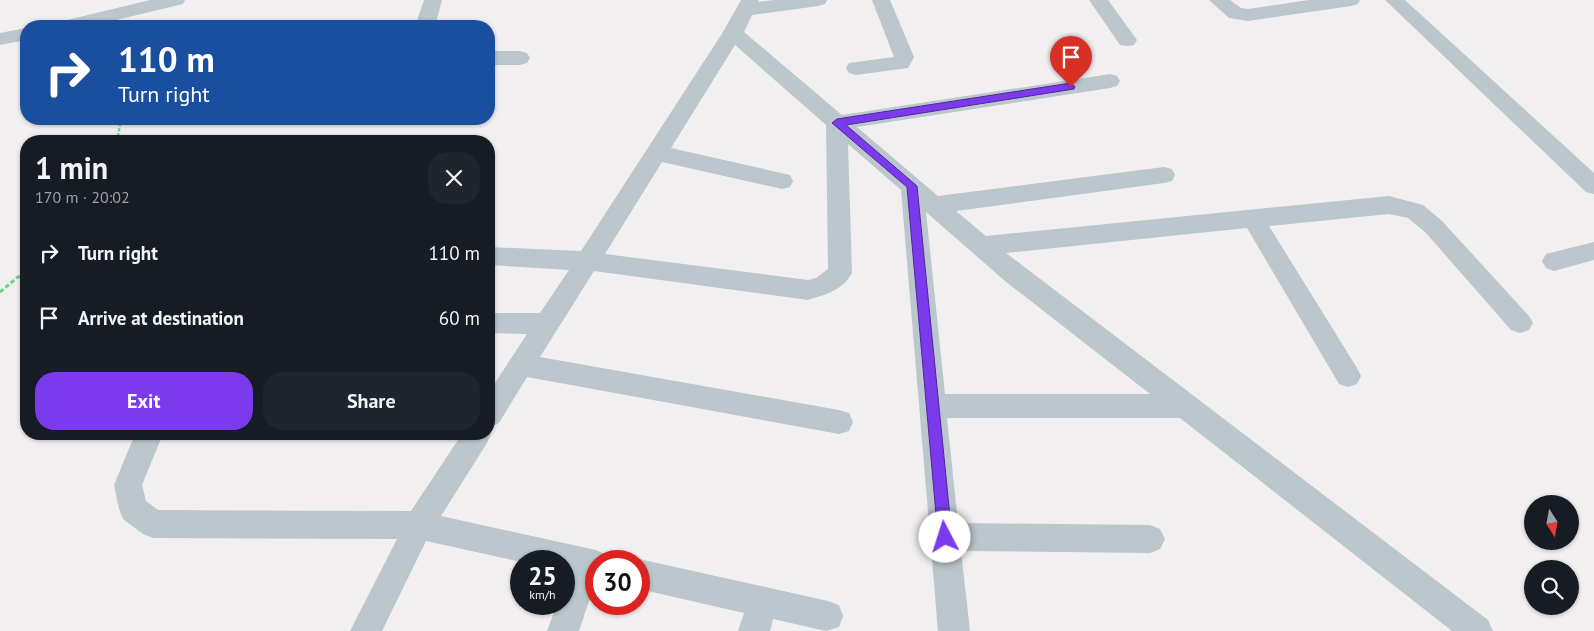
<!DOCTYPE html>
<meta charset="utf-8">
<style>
:root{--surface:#171b24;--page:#20242c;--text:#f1f3f6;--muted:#9ea1a6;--accent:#7c3aed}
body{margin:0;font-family:"PT Sans",sans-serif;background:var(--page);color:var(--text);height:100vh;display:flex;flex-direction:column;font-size:19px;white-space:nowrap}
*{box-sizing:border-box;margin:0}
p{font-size:16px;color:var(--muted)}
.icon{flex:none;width:28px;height:28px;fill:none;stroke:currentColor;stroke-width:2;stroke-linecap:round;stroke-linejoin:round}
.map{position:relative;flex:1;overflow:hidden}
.drawer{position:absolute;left:20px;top:135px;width:475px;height:305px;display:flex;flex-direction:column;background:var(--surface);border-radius:20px;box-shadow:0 1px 4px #0004}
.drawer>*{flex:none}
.banner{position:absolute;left:20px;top:20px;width:475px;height:105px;border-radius:20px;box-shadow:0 1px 4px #0004;background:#1a4fa0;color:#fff;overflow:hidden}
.needle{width:32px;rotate:169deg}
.tools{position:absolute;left:1524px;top:495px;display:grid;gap:10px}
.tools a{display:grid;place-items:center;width:55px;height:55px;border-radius:50%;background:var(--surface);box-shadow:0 1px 4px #0004;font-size:25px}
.speed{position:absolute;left:510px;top:550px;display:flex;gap:10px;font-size:25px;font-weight:700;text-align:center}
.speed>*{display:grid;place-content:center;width:65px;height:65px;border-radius:50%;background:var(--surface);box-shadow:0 1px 4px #0004;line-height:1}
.speed small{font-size:12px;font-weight:400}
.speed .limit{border:8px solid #d22;background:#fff;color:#111}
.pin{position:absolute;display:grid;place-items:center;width:42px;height:42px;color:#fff;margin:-51px -21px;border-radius:50% 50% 50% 0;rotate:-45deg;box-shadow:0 0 5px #0007}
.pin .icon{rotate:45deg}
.me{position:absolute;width:55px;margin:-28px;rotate:355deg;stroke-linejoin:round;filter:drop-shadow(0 0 4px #0008)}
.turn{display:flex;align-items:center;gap:18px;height:105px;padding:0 15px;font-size:22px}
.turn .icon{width:65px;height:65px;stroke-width:2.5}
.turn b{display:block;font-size:35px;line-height:42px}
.round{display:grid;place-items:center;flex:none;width:52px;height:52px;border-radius:20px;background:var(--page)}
.overview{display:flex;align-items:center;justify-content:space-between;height:85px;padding:0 15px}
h1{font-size:30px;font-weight:800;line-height:38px}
.primary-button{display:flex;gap:10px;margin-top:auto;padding:10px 15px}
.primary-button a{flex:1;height:58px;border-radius:20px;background:var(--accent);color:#fff;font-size:20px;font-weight:800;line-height:58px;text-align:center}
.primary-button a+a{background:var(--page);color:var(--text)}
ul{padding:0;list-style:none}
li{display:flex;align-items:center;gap:15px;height:65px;padding:0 15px}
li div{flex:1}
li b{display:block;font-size:19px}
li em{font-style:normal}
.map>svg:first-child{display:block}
</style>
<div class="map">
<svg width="1594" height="631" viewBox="0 0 1594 631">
<rect width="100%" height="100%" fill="#f2eff0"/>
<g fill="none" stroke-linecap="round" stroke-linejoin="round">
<path stroke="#74cf92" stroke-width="2.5" stroke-dasharray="3 2" stroke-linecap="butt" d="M117,141L121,119
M18,278L26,271"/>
<path stroke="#74cf92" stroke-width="3" stroke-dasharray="4.5 2.5" stroke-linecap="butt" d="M0,292L19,276"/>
<path fill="#bbc7cd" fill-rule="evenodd" d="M150,0H185L183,4L91,26H56L59,22Z
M424,0H442L435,26H415Z
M741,0H759L758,2L774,0H827L825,4L818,6L752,15L744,32L842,115L1110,74L1117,76L1120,81L1117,86L1110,88L857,127L938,196L1164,167L1172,169L1175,175L1172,181L1164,183L956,211L986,236L1389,196L1423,205L1442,221L1529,316L1533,323L1529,330L1520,333L1511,330L1426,233L1408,218L1389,214L1269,226L1357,368L1361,376L1357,384L1348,387L1339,384L1247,228L1006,253L1488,620L1493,631H1452L1180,418H947L958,523L1150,525L1160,529L1165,539L1160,549L1150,553L961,551L970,631H938L901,190L848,144L852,273C843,290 825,295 808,300L594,271L540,357L839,410L849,413L853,422L849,431L839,434L527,377L499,423L489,427V392L527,334L489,333V313H540L569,270L489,265V247L581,251L723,32ZM735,45L826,125L828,269L816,278L808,280L605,254L662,162L782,189L790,187L793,181L790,175L671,148ZM926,212L1005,281L1150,394H945Z
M872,0H890L914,57L908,68L856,75L849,73L846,68L849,63L894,57Z
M1089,0H1108L1137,40L1134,45L1127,46L1120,45Z
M1209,0H1230L1241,8L1248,9L1309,0H1360L1358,4L1351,6L1248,21L1229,18Z
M1385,0H1405L1594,173V194L1586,192Z
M26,28V40L0,45V33Z
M489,51H520L527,53L530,58L527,63L520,65H489Z
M1594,242V260L1554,271L1546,268L1542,261L1546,254Z
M489,430L491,434L487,443L441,516L596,550L607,555L609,561H596V580L579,631H547L557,604H564V586L568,573L564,572V561L521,562L426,541L382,631H350L397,539L153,538L143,534L123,519L119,509L114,485L135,434H163L142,485L146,501L158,510L411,511L462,434H489Z
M639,559L828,601L839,605L843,616L839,627L826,631L773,619L770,631H738L744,613L639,589V561H634Z"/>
</g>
<path fill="#7c3aed" stroke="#51269a" d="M1071,83L1075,87L1074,89L846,125L917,186L952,537L950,542L945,544L940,542L938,537L907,187L832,123L837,119Z"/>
</svg>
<div class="tools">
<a><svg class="needle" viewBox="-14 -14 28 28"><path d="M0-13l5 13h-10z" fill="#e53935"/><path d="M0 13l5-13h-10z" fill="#9ea1a6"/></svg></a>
<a><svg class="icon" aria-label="search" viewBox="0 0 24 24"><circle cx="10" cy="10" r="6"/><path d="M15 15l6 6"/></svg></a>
</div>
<div class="speed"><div>25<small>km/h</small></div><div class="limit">30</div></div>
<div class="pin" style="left:1071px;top:87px;background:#d93025"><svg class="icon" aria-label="arrive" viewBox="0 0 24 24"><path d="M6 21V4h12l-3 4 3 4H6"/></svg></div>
<svg class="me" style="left:945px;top:537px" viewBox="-20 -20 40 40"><circle r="19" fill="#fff"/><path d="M0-13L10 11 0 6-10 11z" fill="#7c3aed"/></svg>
<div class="banner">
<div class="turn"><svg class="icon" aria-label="right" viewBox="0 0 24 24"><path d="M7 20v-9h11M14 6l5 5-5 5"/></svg><div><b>110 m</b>Turn right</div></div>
</div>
<section class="drawer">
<div class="overview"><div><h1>1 min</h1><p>170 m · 20:02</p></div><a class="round"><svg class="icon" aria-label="close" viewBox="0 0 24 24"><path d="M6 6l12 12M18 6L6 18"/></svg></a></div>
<ul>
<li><svg class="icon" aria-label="right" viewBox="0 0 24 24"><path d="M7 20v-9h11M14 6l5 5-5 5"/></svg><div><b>Turn right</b></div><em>110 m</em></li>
<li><svg class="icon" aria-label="arrive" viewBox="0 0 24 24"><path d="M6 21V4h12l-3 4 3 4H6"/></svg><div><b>Arrive at destination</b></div><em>60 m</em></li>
</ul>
<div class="primary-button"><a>Exit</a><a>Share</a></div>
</section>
</div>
